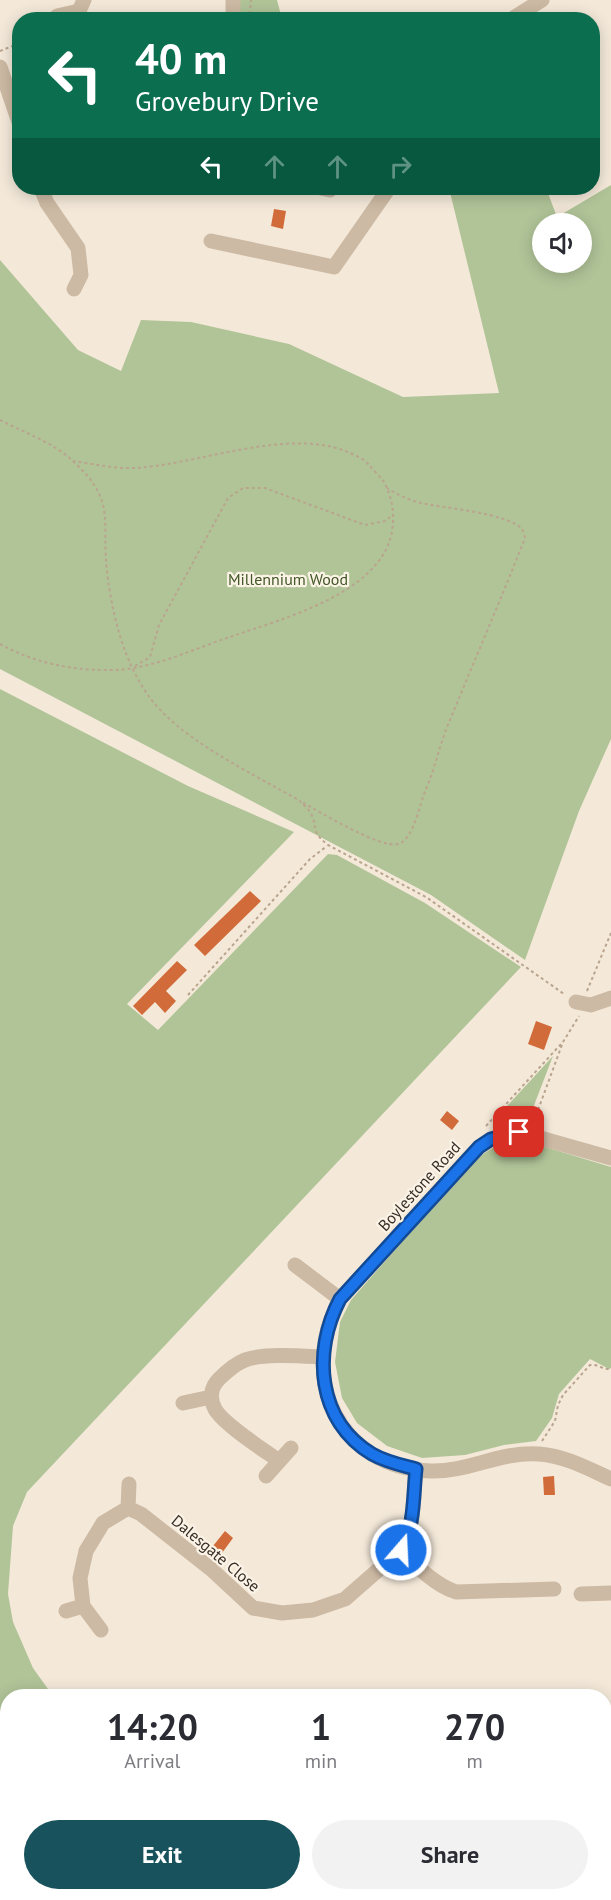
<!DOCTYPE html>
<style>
:root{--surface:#fff;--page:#f2f2f3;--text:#2b2b33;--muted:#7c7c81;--accent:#18525c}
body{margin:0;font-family:"PT Sans",sans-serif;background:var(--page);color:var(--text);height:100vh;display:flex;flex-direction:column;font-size:22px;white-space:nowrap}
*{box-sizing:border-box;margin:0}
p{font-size:20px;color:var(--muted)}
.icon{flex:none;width:33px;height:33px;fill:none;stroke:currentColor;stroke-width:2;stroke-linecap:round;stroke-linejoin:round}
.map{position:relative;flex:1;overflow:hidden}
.side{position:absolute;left:0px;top:1689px;width:612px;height:212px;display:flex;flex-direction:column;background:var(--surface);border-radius:24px 24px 0 0;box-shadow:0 3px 15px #0003}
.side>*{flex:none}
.guide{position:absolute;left:12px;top:12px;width:588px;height:183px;border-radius:24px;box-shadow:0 3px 15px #0003;background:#0b6e4f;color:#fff;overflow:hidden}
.controls{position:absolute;left:532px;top:213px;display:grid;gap:12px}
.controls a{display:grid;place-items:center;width:60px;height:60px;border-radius:50%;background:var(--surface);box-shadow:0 3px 15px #0003;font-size:30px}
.pin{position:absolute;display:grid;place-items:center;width:51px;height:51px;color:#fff;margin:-26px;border-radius:12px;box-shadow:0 3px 9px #0006}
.me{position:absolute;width:66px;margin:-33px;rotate:19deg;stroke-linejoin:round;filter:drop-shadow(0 0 4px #0008)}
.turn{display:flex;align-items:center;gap:21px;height:126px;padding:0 24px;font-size:27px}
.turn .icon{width:78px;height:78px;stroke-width:2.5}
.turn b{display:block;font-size:42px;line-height:51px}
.lanes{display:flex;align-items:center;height:57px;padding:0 24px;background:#0003;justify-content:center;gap:30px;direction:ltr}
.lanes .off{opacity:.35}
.eta{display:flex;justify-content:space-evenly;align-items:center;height:102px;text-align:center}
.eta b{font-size:36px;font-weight:800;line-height:42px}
.cta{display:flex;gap:12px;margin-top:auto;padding:12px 24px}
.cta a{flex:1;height:69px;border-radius:36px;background:var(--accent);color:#fff;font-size:24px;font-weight:800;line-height:69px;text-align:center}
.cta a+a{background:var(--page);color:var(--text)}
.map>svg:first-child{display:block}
</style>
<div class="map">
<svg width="611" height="1900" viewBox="0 0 611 1900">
<rect width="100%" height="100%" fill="#f4e9d9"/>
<path fill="#b1c498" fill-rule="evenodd" d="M240,0H277L282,19L239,20Z
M611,185V739L579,811L525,960L431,895L0,669V260L78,350L121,371L141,320L191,322L289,344L403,397L499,393L449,188H546L557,217ZM543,224H582V262H543Z
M0,689L188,786L294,832L127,1004L158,1030L328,854L337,855L425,903L521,967L27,1492L13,1526L8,1594L13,1622L33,1668L53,1696H8L7,1710L0,1711Z
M553,1056L528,1121L512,1117L495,1119Z
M519,1139L611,1167V1368L609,1369L590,1359L559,1394L552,1418L536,1441L504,1445L465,1455L422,1458L387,1446L357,1423L342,1398L335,1362L340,1322L351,1300L475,1159L499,1144Z"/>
<path fill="#d16c3a" d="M274,209L286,211L283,229L271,226Z
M250,891L261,901L205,956L194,945Z
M177,961L187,970L166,991L176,1001L165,1013L155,1002L142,1015L133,1006Z
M536,1021L552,1027L544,1050L528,1044Z
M447,1111L459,1121L452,1130L440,1120Z
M554,1476L555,1495H544L543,1477Z
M225,1531L233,1538L222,1553L213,1546Z"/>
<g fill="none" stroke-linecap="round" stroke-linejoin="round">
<path stroke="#b9a48e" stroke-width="2" stroke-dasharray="3 3" stroke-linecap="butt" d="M249,20L251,0
M0,51L20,43
M0,420C25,433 55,443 75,463C117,502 101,522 107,571C112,614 123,660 148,695C178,739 254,774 300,801C303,805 308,808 310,812C319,827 309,830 328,845L426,897L564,994
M0,644C34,663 74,671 113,670C153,669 193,649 230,637C284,618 392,591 393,521C394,508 390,493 384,482C380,476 373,470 369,465C364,459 357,456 350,453C291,426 200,464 136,468C115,469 94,464 73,461
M135,666L150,657L159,625L228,498L243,488H265L365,525L385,521L393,515
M303,803C321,812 380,849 398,844C414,840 420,802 426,789C436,766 440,742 450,720C475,659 501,599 525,538C525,536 523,531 522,529C508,513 443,508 421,503C409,500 398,495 387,488
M587,991L611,933
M188,995L310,859L327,846
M534,1121L563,1042L579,1016
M486,1126L561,1044
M542,1441L555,1421L558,1405L563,1395L590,1365C598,1364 603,1370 611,1369"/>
<path stroke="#cdbaa4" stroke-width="15" d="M57,16L79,11L84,0
M233,20V0
M510,20L542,0
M0,67L20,125
M41,188L47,203L78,248L81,275L74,289
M321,188L330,190
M211,241L334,267L389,188
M576,1002L591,1005L611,998
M611,1158L519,1132L491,1139L479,1147L340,1299C298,1378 337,1467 431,1471C468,1472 501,1451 539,1454C565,1456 587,1468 611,1479
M295,1265L340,1299
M183,1403L211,1397
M279,1461C264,1450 223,1424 215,1409C209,1398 211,1387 219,1379C226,1372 235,1364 245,1360C263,1353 302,1356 323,1357
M266,1476L291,1448
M128,1508L129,1484
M401,1550C416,1566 435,1585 456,1592L554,1589
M581,1594L611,1593
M66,1611L83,1606
M101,1630L83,1606L80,1578L86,1551L103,1523L128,1508L141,1514L211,1569L253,1608L282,1613L313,1610L345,1599L401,1550C415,1526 413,1496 416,1469"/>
</g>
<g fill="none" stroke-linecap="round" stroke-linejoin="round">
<defs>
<path id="route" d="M401,1550C415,1526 413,1496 416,1469C401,1465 386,1462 372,1454C317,1421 312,1352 340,1299L479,1147L491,1139L519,1132"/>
</defs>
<use href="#route" stroke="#114b97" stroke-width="15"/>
<use href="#route" stroke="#1a73e8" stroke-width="10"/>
</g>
<g text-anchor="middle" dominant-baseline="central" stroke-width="4.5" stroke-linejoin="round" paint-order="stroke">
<g font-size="16" fill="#425828" stroke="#fbf3e6">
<text x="288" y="579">Millennium Wood</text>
</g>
<g font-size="16" fill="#372d26" stroke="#fbf3e6">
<text transform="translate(419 1186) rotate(-48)">Boylestone Road</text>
<text transform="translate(216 1553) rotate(40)">Dalesgate Close</text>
</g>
</g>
</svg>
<div class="controls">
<a><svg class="icon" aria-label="sound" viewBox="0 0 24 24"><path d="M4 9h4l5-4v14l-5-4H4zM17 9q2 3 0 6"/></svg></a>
</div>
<div class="pin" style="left:519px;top:1132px;background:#d93025"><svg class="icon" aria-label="arrive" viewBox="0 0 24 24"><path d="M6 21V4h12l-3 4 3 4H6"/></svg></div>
<svg class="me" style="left:401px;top:1550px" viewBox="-20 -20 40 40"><circle r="17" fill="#1a73e8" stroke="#fff" stroke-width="3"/><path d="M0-11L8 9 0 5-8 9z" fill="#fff"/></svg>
<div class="guide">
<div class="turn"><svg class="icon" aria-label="left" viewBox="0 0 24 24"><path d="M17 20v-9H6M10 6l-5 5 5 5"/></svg><div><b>40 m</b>Grovebury Drive</div></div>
<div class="lanes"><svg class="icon" aria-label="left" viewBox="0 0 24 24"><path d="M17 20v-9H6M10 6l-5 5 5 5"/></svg><svg class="icon off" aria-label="ahead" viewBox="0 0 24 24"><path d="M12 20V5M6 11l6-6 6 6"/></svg><svg class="icon off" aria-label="ahead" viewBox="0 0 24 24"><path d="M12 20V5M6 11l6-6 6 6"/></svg><svg class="icon off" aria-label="right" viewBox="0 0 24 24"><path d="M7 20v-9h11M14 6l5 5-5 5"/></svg></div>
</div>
<section class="side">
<div class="eta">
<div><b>14:20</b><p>Arrival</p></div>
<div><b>1</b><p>min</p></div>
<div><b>270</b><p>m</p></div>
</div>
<div class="cta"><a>Exit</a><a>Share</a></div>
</section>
</div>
